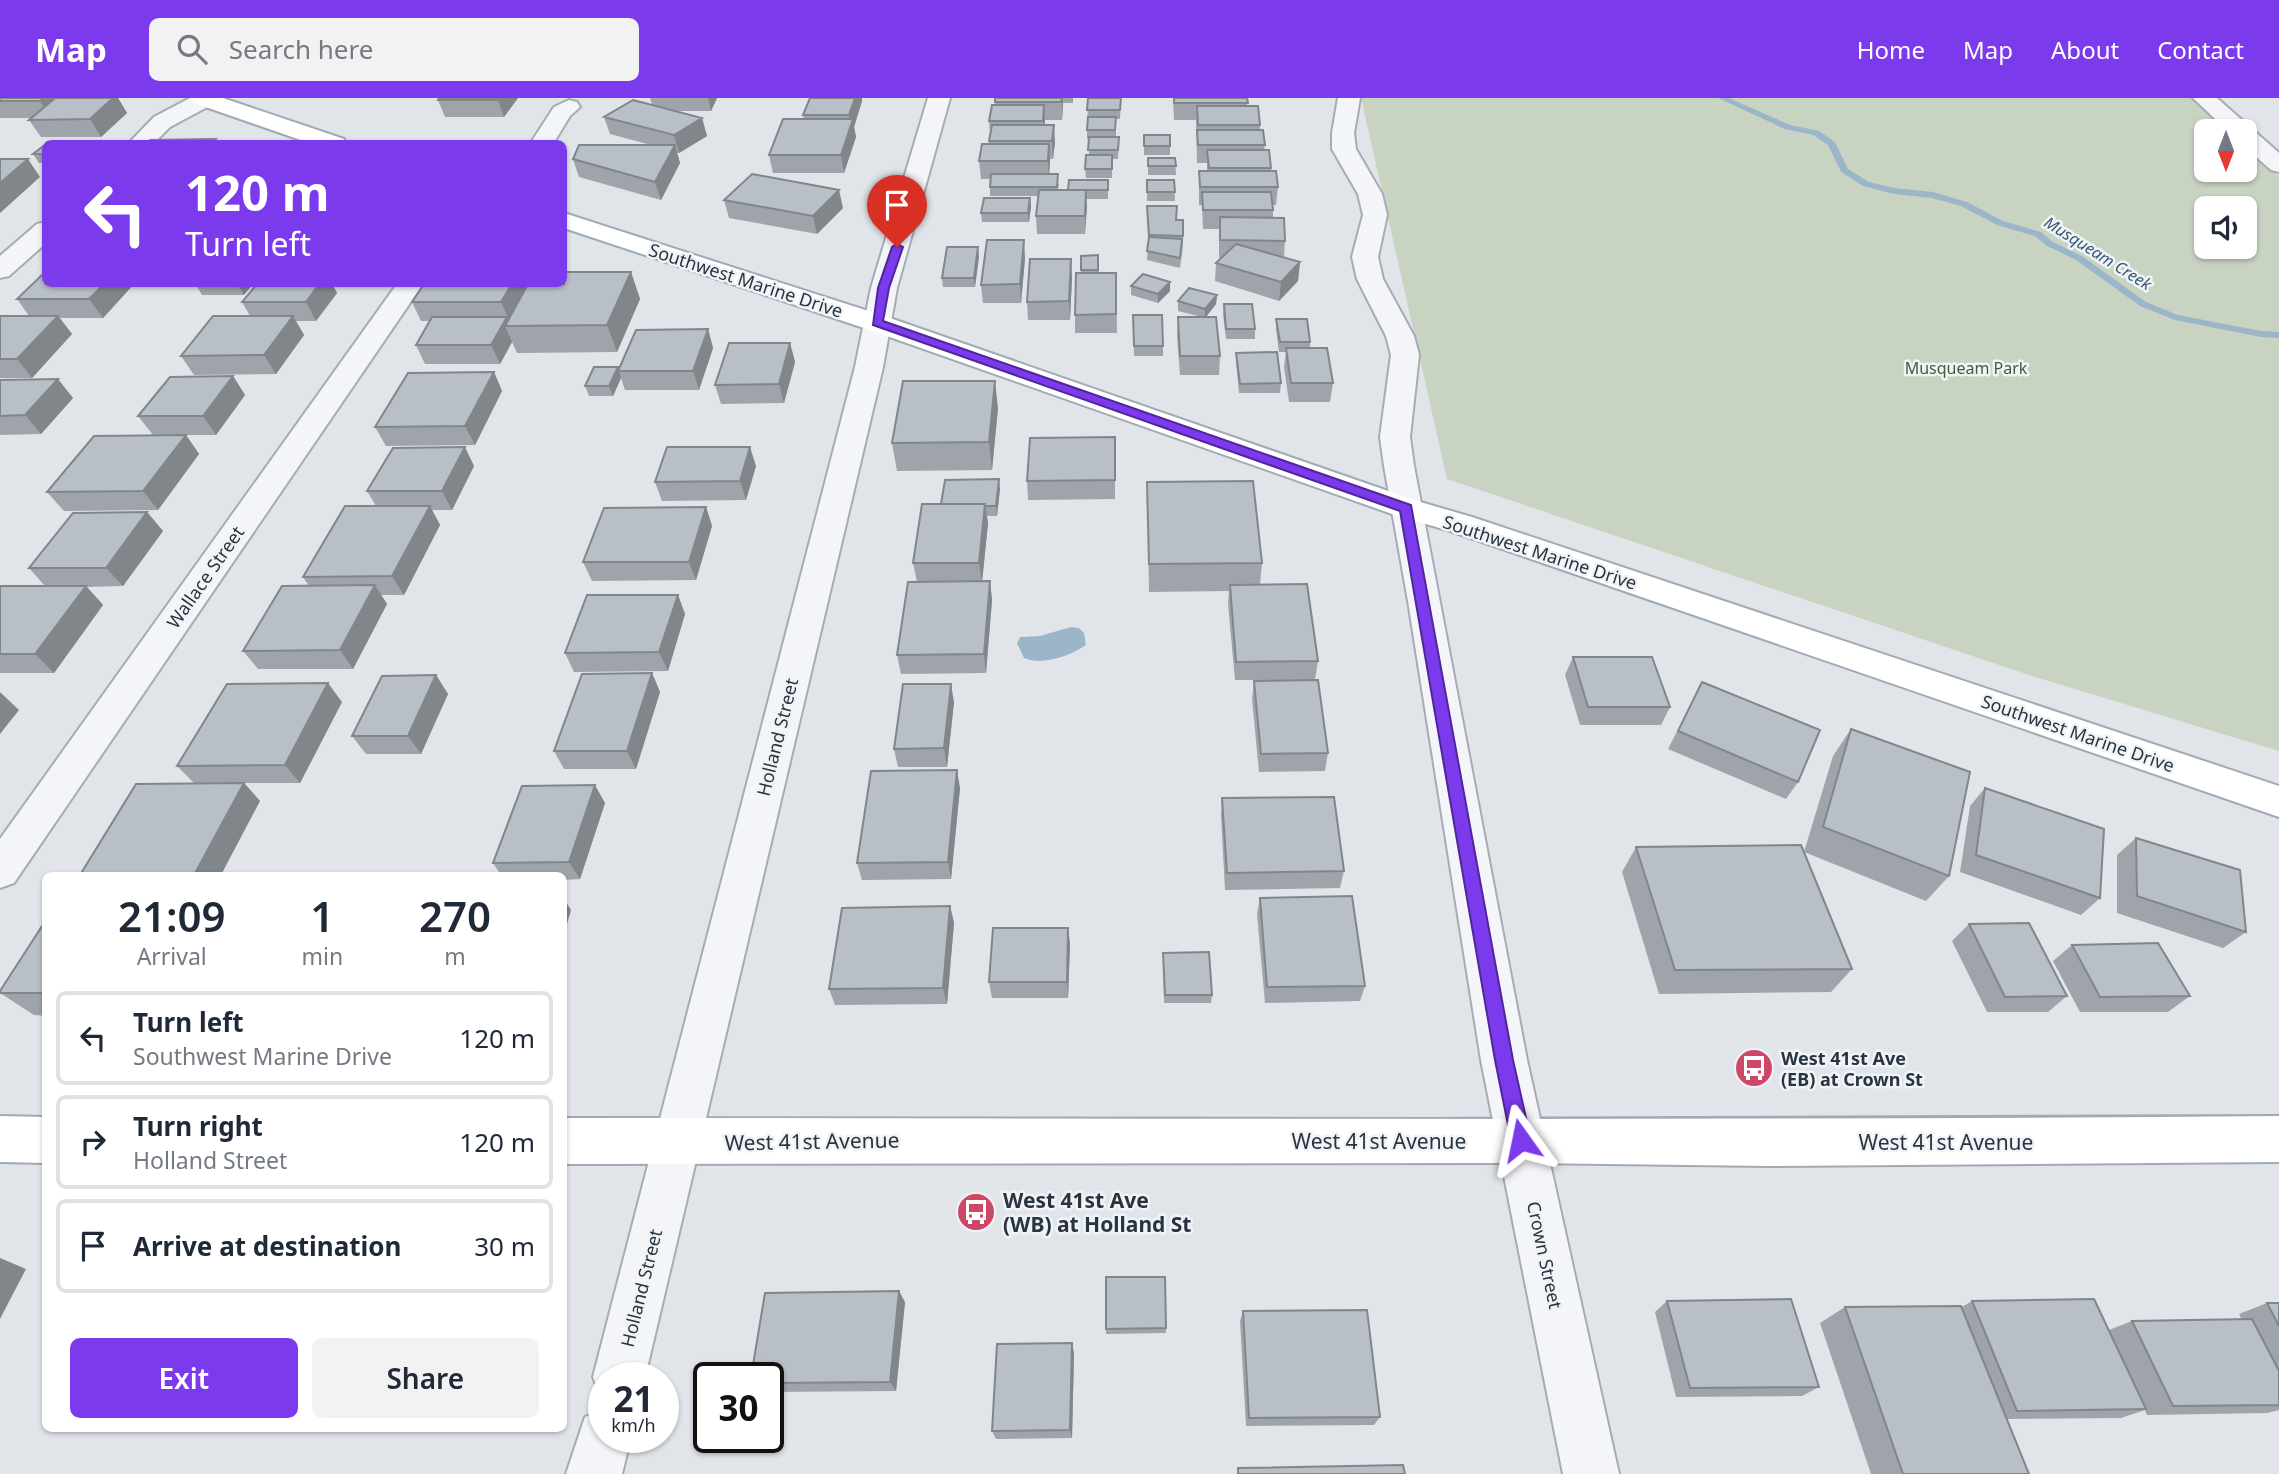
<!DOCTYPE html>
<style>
:root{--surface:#fff;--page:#f2f2f3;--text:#1f2937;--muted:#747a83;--line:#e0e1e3;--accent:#7c3aed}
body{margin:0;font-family:"Noto Sans",sans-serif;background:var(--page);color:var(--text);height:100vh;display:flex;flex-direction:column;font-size:26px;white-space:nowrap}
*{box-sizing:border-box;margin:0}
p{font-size:23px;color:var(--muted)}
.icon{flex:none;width:38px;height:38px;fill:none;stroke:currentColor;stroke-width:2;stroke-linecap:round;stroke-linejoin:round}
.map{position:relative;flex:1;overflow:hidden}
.sheet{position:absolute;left:42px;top:774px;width:525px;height:560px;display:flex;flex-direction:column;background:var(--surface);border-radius:10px;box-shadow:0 2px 5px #0004}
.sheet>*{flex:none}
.banner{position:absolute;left:42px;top:42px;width:525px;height:147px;border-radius:10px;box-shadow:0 2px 5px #0004;background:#7c3aed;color:#fff;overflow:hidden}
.needle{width:46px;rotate:180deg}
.fabs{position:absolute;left:2194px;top:21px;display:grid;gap:14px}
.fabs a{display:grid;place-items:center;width:63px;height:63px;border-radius:10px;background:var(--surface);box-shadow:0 2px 5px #0004;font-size:35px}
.speed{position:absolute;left:588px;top:1264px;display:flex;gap:14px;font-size:35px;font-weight:700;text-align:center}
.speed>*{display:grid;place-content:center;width:91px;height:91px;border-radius:50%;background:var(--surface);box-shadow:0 2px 5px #0004;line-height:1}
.speed small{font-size:18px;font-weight:400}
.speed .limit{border:4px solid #111;border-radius:10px;background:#fff;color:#111}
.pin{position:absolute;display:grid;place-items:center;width:60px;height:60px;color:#fff;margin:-72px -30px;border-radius:50% 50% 50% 0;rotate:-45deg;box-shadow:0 0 7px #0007}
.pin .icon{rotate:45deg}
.me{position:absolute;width:77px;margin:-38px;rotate:348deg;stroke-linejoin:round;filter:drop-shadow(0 0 5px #0008)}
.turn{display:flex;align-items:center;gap:24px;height:147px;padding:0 28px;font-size:32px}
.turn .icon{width:91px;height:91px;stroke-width:2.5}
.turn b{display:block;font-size:49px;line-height:60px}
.eta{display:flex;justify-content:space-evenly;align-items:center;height:119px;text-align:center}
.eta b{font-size:42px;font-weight:600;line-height:49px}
.cta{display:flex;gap:14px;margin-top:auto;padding:14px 28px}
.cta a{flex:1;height:80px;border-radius:10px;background:var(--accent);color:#fff;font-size:28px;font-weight:600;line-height:80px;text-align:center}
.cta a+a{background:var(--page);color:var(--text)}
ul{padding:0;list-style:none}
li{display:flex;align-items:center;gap:21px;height:94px;margin:0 14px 10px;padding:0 14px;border:4px solid var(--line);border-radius:10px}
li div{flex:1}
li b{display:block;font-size:26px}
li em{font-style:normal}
header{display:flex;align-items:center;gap:42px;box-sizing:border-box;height:98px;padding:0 35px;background:var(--accent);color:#fff}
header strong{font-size:33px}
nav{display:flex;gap:38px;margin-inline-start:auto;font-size:24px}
.search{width:490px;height:63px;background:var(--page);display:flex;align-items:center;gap:18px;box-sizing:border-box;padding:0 24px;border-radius:10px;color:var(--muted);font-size:26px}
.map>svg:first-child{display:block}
</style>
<header>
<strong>Map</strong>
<div class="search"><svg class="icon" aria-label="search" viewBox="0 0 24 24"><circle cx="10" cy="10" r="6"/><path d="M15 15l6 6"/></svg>Search here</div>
<nav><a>Home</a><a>Map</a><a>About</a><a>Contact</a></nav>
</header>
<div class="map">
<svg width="2279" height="1376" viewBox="0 0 2279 1376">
<rect width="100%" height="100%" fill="#e1e5ea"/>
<path fill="#c8d3c2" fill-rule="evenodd" d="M1361,0H2192L2229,33H2207V72H2245V48L2279,78V653L2029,577L1447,381ZM2207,110H2245V149H2207Z"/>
<path fill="#9cb6c9" d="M1071,529L1079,530L1084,535L1086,547C1070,558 1042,568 1024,560L1017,545L1020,539L1040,538Z"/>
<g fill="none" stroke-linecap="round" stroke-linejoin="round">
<path fill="#9cb6c9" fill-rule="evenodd" d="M1718,0H1729L1790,27L1819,33L1835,44L1848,71L1869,84L1894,90L1933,94L1967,104L2003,123L2041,134L2053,144L2082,158L2146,204L2178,217L2261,233L2279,234V240L2261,239L2175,222L2140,208L2076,162L2047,148L2035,138L1997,127L1961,108L1932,100L1894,96L1863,88L1841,74L1828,47L1813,37L1785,31Z"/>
<defs>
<path id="minor" d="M190,0L216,1L213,6L170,29L153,46H128L154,19Z
M928,0H950L897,190L883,269L645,1279H604V1299L600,1298L593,1279L855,269L871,190Z
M1338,0H1360L1354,35L1356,51L1382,96L1387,117L1378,159L1383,181L1414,238L1419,257L1410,339L1414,368L1527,962L1619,1376H1563L1481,962L1408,503L1384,368L1380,339L1391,257L1386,238L1357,181L1352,159L1363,117L1358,96L1332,51V35Z
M2193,0H2217L2279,55V74L2271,72L2245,49V33H2228Z
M569,2L577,4L580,9L570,18L553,46H530L554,9Z
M46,124V145L9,178L0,180V158L37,126Z
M397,186H423L14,785L0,790V741Z
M604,1311V1339H631L622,1376H566L585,1319Z"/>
<path id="major" d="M191,0H223L344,41L347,46H312L194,5Z
M564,115L887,219L1417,403L1472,419L2279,688V719L1450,433L1395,417L867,231L564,130Z
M0,1018L46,1019V1065L0,1064Z
M2279,1018V1064L1768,1068L1521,1065L564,1066V1020C1136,1020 1707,1023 2279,1018Z"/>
</defs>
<use href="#minor" stroke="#a6acb4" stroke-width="4"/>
<use href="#major" stroke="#a0aab5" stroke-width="4"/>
<use href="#minor" fill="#f4f5f8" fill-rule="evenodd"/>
<use href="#major" fill="#fff" fill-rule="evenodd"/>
</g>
<path fill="#9ea4aa" d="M0,0H118L127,15L101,39H41L29,22L31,20H0Z
M518,0L504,19H445L438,2Z
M650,0H717L711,13H674L702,20L707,38L679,55H677L680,65L661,102L579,79L573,61L651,47L610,36L604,19L652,7Z
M810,0H862V3L854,29L856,39L844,75H773L769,57L804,21L803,17Z
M995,0H1073V5H1063L1062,22H1045V27L1055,44L1053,61H1050L1049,76L1059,86L1058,92H1068L1108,82V101H1086L1085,136H1037L1036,118L1038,98H990V89L991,81H981L979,63L989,46L990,36L989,23L995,7Z
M1088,0H1121L1120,21H1116V39H1119L1118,61H1112V80H1086L1085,71L1089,57V41H1087V32Z
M1173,0H1255H1247V8L1260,27V32L1265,47L1264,52L1271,70V73L1278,89L1276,107H1273V120L1285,143L1284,160L1300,164L1298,183L1279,203L1215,183L1216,165L1221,160H1219V131H1203L1202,107H1199V73H1207V65H1197L1196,22H1174Z
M1144,37H1170V57H1144Z
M46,46V65H39L33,56Z
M1148,60H1175L1176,77H1148Z
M1147,82H1174L1175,103H1147Z
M1030,100L1031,109L1029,124H982L981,115Z
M724,102L843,110L817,136L729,120Z
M1147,108L1176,122H1183V147L1180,170L1147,162L1148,142Z
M1098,157L1099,175H1116L1117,235H1075V217L1081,175V158Z
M979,158L975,189H943L942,180Z
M1025,160L1021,205H983L981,187Z
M631,174L640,201L617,254L517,255L512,244L500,266H425L416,247L430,223H421L412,204L564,186Z
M1072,179L1070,222H1028L1027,204Z
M1170,184V193L1158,205L1131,197V188Z
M46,186H134L103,220H60L72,236L32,280H0V218H29L17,201Z
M197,186H253L244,197H202L196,187Z
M257,186H332L337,195L316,223H296L304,237L276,276L194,277L181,258L250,218L242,204Z
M1217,197L1216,206L1206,219L1220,258L1219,277H1180L1177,238L1178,219H1202L1178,213V203Z
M1224,206L1255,231V241H1226L1223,216Z
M1133,217L1163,248V258H1134Z
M1276,221L1310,244V250L1333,285L1330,304H1289L1284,269L1286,254H1279L1276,231Z
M708,231L713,250L699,292H625L621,280L613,298H589L585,288L619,272Z
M790,245L795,264L784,305L721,306L715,287Z
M1236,255L1281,285L1280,295H1239L1236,264Z
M494,274L502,293L475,347L386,348L375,329Z
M233,278L245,297L216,337H186L199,356L158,412L64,413L47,394L153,337L138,318Z
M0,282L73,300L41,336L0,337Z
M998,310L992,372L897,373L892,345Z
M1115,339V401L1028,402L1027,383Z
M474,368L452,412H432L440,427L404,497H381L387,506L353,571H258L243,553L309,488L303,479L376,408L367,393Z
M756,368L746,402L662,403L655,384Z
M1147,384L1262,465L1260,487L1318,563L1315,582H1235L1228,506L1229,493L1149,494Z
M1000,391L997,418H987L988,425L982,484L990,483L992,502L986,575L901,576L897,557L917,484L913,465L941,406Z
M706,409L712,428L696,482L592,483L583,464Z
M147,414L163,433L123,488L87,489L103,507L54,575H0V488H45L29,470Z
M678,497L685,516L668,573L574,574L565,555Z
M1573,559L1670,609L1661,627H1580L1565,577Z
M652,575L660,594L636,671H564L554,653Z
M436,577L448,596L421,656H366L352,638Z
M1254,583L1328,655L1325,673L1259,674L1252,601Z
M1702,584L1798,684L1786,701L1668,651Z
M342,604L300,685H244L260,703L195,686L177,668Z
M954,604L947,669H898L894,651Z
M1851,631L1949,778L1926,803L1804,754L1833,658Z
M960,690L951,781L862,782L857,765Z
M1985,690L2100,800L2081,817L1960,774L1970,708Z
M1222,700L1344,773L1340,790L1225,792L1221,717Z
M605,705L580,781L564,782V777H501L493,765Z
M2136,740L2246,834L2223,850L2117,815V757Z
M1636,749L1852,871L1831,894L1659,896L1622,774Z
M1260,800L1365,888L1360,903L1265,905L1257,816Z
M950,808L954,825L947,906L835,907L829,891Z
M46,822V918L34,917L0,895V893Z
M1969,826L2067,898L2048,914H1987L1952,843Z
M1068,830L1070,846L1068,900H992L989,884Z
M2072,847L2190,898L2168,914H2080L2053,863Z
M1163,863L1212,897L1211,905H1164Z
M1667,1203L1819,1289L1802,1298L1676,1299L1655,1214Z
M1972,1203L2109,1232L2132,1223L2242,1222L2239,1216L2267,1205H2279V1312L2267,1315L2147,1317L2145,1312L2121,1320L2007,1321L2029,1376H1871L1820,1225L1845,1209H1962Z
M905,1204L896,1293L768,1294V1279Z
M1243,1213L1380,1319L1374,1327L1246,1328L1240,1223Z
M1166,1230V1235L1106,1236V1231Z
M1074,1255L1072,1340L996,1341L992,1333Z"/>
<path fill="#81868b" d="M43,0H74L51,20L40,3Z
M113,0H118L127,15L101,39L90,21Z
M499,0H518L504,19L498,2Z
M708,0H717L711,13Z
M855,0H862V3L854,29L856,39L844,75L841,57L851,27L849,17Z
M1062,0H1063V7L1062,22Z
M1044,7L1045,24L1044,41L1043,23Z
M702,20L707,38L679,55L674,37Z
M1054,27L1055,44L1053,61L1052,43Z
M1049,46L1050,63L1049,81L1048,63Z
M675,47L680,65L661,102L655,84Z
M28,61L40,79L0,115V85Z
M839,92L843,110L817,136L813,118Z
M1086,92L1087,110L1085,136V118Z
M1030,100L1031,109L1029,124L1028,115Z
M1024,142L1025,160L1021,205L1020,186Z
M978,149L979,158L975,189L974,180Z
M1071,161L1072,179L1070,222L1069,203Z
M1300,164L1298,183L1279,203L1281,184Z
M631,174L640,201L617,254L607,227Z
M1170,184V193L1158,205V196Z
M104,186H134L103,220L89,201Z
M240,186H253L244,197L238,187Z
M319,186H332L337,195L316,223L306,204Z
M512,186H530L509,222L501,204Z
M1217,197L1216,206L1205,220V211Z
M58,218L72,236L32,280L17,261Z
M293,218L304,237L276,276L264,257Z
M507,219L510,228H505L512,244L500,266L491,247Z
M708,231L713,250L699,292L693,273Z
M790,245L795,264L784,305L779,286Z
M618,269L621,280L613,298L609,288Z
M494,274L502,293L475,347L465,328Z
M233,278L245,297L216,337L203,318Z
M58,281L73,300L41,336L25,317Z
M995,283L998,310L992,372L989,344Z
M186,337L199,356L158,412L143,393Z
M465,349L474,368L452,412L442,393Z
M750,349L756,368L746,402L740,383Z
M999,381L1000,391L997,418L996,408Z
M985,406L988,425L982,484L979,465Z
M430,408L440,427L404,497L392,478Z
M706,409L712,428L696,482L689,464Z
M147,414L163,433L123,488L106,470Z
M990,483L992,502L986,575L984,556Z
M375,487L387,506L353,571L340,552Z
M86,488L103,507L54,575L35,556Z
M678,497L685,516L668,573L659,554Z
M652,575L660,594L636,671L627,653Z
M436,577L448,596L421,656L408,638Z
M328,585L342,604L300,685L285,667Z
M951,586L954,604L947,669L944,650Z
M0,594L19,612L0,636Z
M957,672L960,690L951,781L948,764Z
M244,685L260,703L221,777H194Z
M595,687L605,705L580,781L569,764Z
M564,801L571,812L564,836Z
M950,808L954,825L947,906L943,890Z
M1068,830L1070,846L1068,900L1067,884Z
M0,1160L26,1171L0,1221Z
M899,1193L905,1204L896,1293L890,1284Z
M1072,1245L1074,1255L1072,1340L1070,1332Z"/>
<path fill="#b8bfc6" stroke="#81868b" stroke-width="2" d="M0,0H43L40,3H0Z
M55,0H113L90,21L29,22Z
M439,0H499L498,2H438Z
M810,0H855L849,17H803Z
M995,0H1062L1061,4H995Z
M1088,0H1121L1120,12H1087Z
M1174,0H1247L1248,5H1174Z
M633,2L702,20L674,37L604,19Z
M992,7H1044L1043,23H989Z
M1197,8H1258L1260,27H1198Z
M1088,19H1116L1115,32H1087Z
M783,21H853L841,57H769Z
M992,27H1054L1052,43H989Z
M1197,32H1263L1265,47H1198Z
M1144,37H1170V48H1144Z
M1089,39H1119L1118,52H1088Z
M216,41L212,46H147L150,42Z
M47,44H67L65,46H46Z
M46,46V56H33Z
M982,46H1049L1048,63H979Z
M579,47H675L655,84L573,61Z
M1207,52H1269L1271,70H1209Z
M1086,57H1112V71H1085Z
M1148,60H1175L1176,68H1148Z
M0,61H28L0,85Z
M1199,73H1276L1278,89H1200Z
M752,76L839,92L813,118L724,102Z
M991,76H1058L1057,89H990Z
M1069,82H1108V92H1068Z
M1147,82H1174L1175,94H1147Z
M1039,92H1086L1085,118H1036Z
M1202,94H1271L1273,112H1203Z
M984,100H1030L1028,115H981Z
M1147,108H1177L1176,122H1183V138L1149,137Z
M1220,119L1284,120L1285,143L1220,142Z
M1149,139L1182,141L1180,160L1147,153Z
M987,142H1024L1020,186L981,187Z
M1236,146L1300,164L1281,184L1216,165Z
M947,149H978L974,180H942Z
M1098,157V172H1081V158Z
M1030,161H1071L1069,203L1027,204Z
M46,173V186H104L89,201H17Z
M564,174H631L607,227L505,228L528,186H564Z
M1076,175H1116V216L1075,217Z
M1143,176L1170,184L1158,196L1131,188Z
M197,186H240L238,187H196Z
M257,186H319L306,204H242Z
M424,186H512L501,204H412Z
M1189,190L1217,197L1205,211L1178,203Z
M1224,206H1252L1255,231H1226Z
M1133,217H1162L1163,248H1134Z
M0,218H58L17,261H0Z
M213,218H293L264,257L181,258Z
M432,219H507L491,247H416Z
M1178,219H1216L1220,258H1180Z
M1276,221H1307L1310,244H1280Z
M708,231L693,273H618L636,232Z
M729,245H790L779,286L715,287Z
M1286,250H1327L1333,285H1291Z
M1277,254L1281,285L1240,286L1236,255Z
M594,269H618L609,288H585Z
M494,274L465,328L375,329L408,275Z
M233,278L203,318H138L170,279Z
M58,281L25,317L0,318V282Z
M903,283H995L989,344L892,345Z
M186,337L143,393L47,394L94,338Z
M1115,339V382L1027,383L1030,340Z
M465,349L442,393H367L393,350Z
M667,349H750L740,383L655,384Z
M999,381L996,408H985V406H941L945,382Z
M1253,383L1262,465L1149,466L1147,384Z
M922,406H985L979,465H913Z
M345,408H430L392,478L303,479Z
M706,409L689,464H583L604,410Z
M147,414L106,470H29L73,415Z
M990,483L984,556L897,557L908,484Z
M1307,486L1318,563L1236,564L1230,487Z
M375,487L340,552L243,553L282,488Z
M0,488H86L35,556H0Z
M587,497H678L659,554L565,555Z
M1573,559H1652L1670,609H1588Z
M652,575L627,653H554L582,576Z
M436,577L408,638H352L382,578Z
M1318,582L1328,655L1261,656L1254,583Z
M1702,584L1820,632L1798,684L1678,633Z
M328,585L285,667L177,668L227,586Z
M903,586H951L944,650L894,651Z
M1851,631L1970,674L1949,778L1823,729Z
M957,672L948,764L857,765L871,673Z
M244,685L194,777H80L136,686Z
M595,687L569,764L493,765L522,688Z
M1985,690L2104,731L2100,800L1976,757Z
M1334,699L1344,773L1227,775L1222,700Z
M2136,740L2240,772L2246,834L2137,798Z
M1801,747L1852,871L1675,872L1636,749Z
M1352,798L1365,888L1267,889L1260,800Z
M950,808L943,890L829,891L842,810Z
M46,822V895H0V893Z
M2029,825L2067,898L2005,899L1969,826Z
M993,830H1068L1067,884H989Z
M2158,845L2190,898L2100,899L2072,847Z
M1209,854L1212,897H1165L1163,855Z
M1106,1179H1165L1166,1230L1106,1231Z
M899,1193L890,1284L768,1285V1279H751L765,1195Z
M1791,1201L1819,1289L1690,1290L1667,1203Z
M2094,1201L2146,1311L2017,1313L1972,1203Z
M2267,1205H2279V1228Z
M1961,1208L2029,1376H1903L1845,1209Z
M1367,1212L1380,1319L1249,1320L1243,1213Z
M2252,1221L2279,1273V1307L2173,1308L2132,1223Z
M1072,1245L1070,1332L992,1333L997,1246Z
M1403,1367L1405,1376H1238V1370Z"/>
<path fill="#7c3aed" stroke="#51269a" stroke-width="2" d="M897,146L903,149L889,190L883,223L1411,407L1513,962L1531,1042L1528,1048L1521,1051L1514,1048L1511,1042L1495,962L1400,413L873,227L878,190L892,149Z"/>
<defs>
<symbol id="bus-disc" viewBox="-11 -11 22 22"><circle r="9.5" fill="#cd4766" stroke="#f1f4f7"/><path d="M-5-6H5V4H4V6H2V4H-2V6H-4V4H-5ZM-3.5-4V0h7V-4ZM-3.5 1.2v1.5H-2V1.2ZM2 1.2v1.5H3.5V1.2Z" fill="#fff"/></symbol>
</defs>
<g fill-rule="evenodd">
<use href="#bus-disc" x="1732" y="948" width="44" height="44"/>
<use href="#bus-disc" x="954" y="1092" width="44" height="44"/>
</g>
<g text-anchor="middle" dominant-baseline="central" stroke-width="5" stroke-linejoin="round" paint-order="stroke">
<g font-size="16" font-style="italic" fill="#345675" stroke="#f1f4f7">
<text transform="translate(2098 155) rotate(32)">Musqueam Creek</text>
</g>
<g font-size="16" fill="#415d37" stroke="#f1f4f7">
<text x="1966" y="270">Musqueam Park</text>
</g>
<g font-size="18" fill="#293441" stroke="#f1f4f7">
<text transform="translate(746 182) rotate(18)">Southwest Marine Drive</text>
<text transform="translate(1540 454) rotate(18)">Southwest Marine Drive</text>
<text transform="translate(205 479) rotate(-55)">Wallace Street</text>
<text transform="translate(2078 635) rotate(19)">Southwest Marine Drive</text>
<text transform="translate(777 639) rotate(-76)">Holland Street</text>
<text transform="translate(1545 1157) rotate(78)">Crown Street</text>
<text transform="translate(641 1190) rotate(-76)">Holland Street</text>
</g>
<g font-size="18" font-weight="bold" fill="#293441" stroke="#f1f4f7" text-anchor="start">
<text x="1781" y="960">West 41st Ave<tspan x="1781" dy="21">(EB) at Crown St</tspan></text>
</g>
<g font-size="21" fill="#293441" stroke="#f1f4f7">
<text transform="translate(812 1043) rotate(-1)">West 41st Avenue</text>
<text x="1379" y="1043">West 41st Avenue</text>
<text x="1946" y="1044">West 41st Avenue</text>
</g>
<g font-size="21" font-weight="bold" fill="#293441" stroke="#f1f4f7" text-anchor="start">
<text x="1003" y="1102">West 41st Ave<tspan x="1003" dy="24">(WB) at Holland St</tspan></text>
</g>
</g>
</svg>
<div class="fabs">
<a><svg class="needle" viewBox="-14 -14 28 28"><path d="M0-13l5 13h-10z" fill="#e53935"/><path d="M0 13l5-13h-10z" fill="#747a83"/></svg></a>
<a><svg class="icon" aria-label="sound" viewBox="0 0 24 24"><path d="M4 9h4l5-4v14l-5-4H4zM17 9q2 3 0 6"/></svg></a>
</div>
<div class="speed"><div>21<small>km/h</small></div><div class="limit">30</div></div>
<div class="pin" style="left:897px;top:149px;background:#d93025"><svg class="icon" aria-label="arrive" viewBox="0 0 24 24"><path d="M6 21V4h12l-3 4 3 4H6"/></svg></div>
<svg class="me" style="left:1521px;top:1042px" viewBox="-20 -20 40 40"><path d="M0-17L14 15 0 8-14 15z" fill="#7c3aed" stroke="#fff" stroke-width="4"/></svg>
<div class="banner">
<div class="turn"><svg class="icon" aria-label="left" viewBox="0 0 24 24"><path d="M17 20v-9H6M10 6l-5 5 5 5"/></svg><div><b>120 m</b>Turn left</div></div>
</div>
<section class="sheet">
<div class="eta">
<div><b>21:09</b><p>Arrival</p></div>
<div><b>1</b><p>min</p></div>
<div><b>270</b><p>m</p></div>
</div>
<ul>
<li><svg class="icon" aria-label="left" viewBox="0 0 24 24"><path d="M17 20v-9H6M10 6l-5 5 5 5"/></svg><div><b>Turn left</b><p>Southwest Marine Drive</p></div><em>120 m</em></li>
<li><svg class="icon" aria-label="right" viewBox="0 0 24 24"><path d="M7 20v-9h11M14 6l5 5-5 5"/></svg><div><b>Turn right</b><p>Holland Street</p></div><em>120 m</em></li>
<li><svg class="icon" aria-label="arrive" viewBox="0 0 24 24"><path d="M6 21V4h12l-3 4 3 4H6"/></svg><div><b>Arrive at destination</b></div><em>30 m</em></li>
</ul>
<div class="cta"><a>Exit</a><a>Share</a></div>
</section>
</div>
